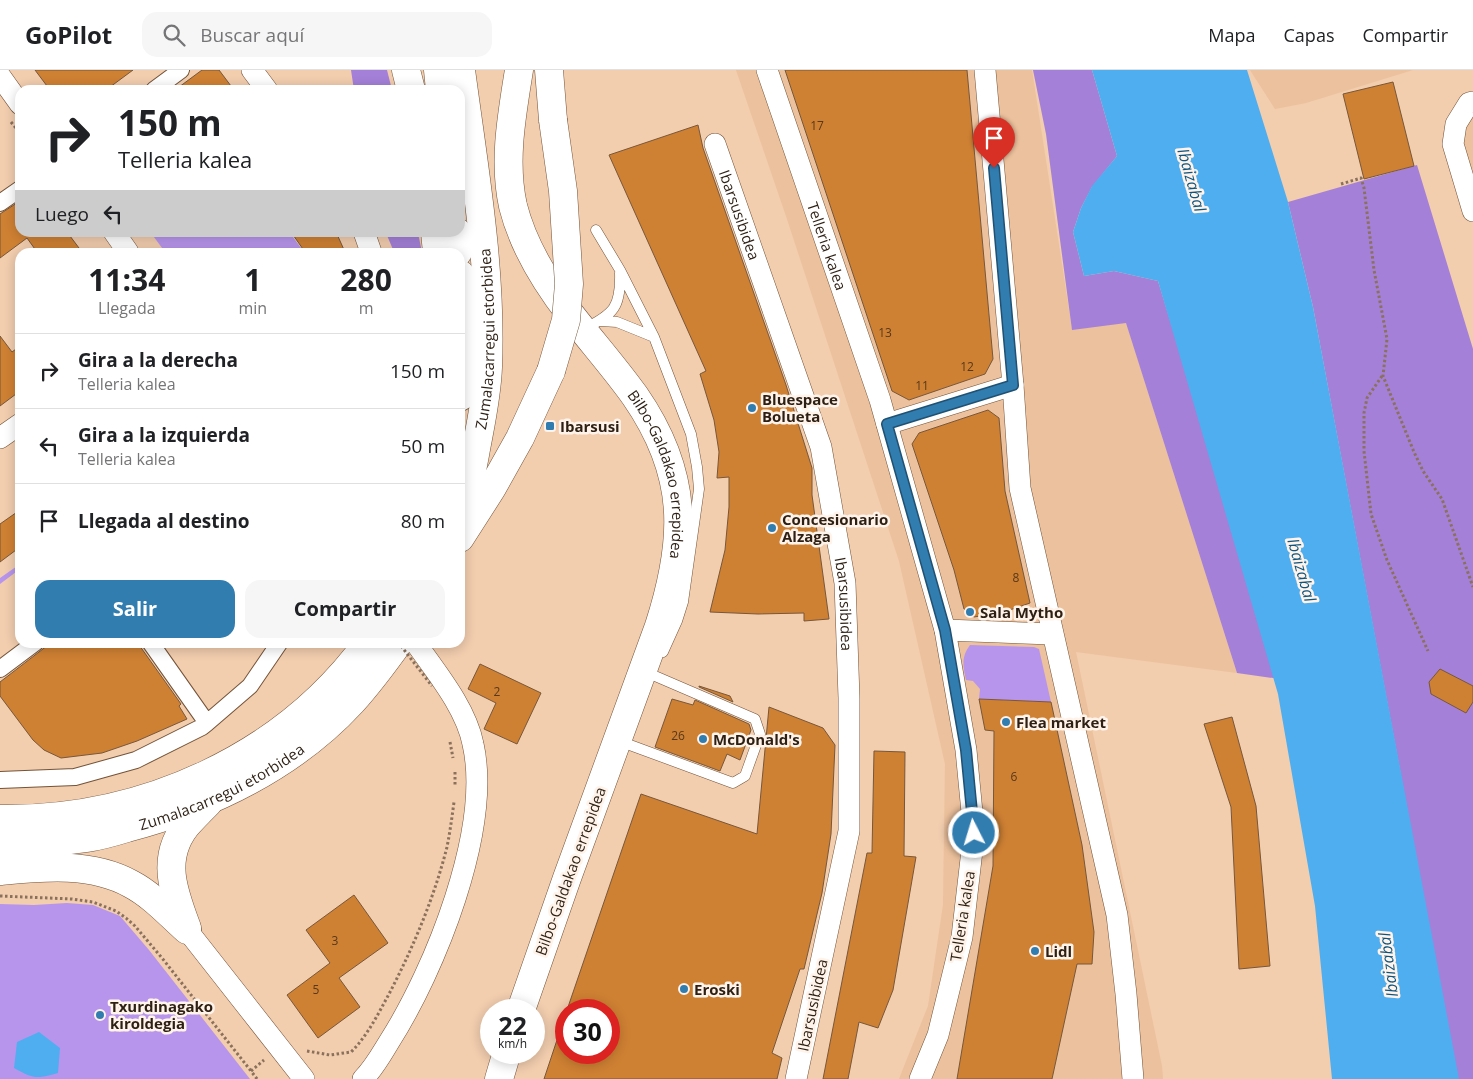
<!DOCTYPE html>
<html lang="es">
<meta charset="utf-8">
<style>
:root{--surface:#fff;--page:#f6f6f6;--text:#202124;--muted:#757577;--line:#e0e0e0;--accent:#317db0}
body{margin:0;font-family:"Open Sans",sans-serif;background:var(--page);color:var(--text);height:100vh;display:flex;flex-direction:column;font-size:19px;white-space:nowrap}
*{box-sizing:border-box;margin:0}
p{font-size:16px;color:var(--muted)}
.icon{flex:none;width:28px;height:28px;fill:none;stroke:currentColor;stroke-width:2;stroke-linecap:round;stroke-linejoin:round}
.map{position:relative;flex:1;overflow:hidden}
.panel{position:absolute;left:15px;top:178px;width:450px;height:400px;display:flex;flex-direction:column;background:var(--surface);border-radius:15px;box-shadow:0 2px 12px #0003}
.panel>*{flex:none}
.banner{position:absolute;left:15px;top:15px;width:450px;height:152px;border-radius:15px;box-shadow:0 2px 12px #0003;background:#fff;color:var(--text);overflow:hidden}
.speed{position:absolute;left:480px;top:929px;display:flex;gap:10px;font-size:25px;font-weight:700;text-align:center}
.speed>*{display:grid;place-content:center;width:65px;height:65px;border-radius:50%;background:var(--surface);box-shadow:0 2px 12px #0003;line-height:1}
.speed small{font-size:12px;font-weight:400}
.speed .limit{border:8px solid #d22;background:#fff;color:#111}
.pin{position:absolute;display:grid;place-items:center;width:42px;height:42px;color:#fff;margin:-51px -21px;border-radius:50% 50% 50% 0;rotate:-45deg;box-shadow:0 0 5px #0007}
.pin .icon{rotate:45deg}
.me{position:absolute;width:55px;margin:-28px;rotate:355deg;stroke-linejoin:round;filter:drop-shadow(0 0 4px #0008)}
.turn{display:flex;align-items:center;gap:18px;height:105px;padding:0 20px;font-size:22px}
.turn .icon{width:65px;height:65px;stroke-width:2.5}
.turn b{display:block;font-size:35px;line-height:42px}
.then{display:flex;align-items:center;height:48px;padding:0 20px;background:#0003;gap:10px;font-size:19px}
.eta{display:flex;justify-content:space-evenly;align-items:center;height:85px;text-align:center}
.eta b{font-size:30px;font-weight:700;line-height:35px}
.button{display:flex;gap:10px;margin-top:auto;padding:10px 20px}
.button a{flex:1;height:58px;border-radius:15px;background:var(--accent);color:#fff;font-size:20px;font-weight:700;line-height:58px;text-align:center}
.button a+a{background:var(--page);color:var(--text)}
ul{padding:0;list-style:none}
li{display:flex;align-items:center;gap:15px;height:75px;padding:0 20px;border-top:1px solid var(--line)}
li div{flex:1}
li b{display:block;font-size:19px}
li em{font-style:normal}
header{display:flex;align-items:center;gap:30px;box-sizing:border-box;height:70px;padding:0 25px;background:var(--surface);border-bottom:1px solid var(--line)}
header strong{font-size:24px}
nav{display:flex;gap:28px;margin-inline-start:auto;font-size:18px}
.search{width:350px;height:45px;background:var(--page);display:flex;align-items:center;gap:12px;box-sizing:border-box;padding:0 18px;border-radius:15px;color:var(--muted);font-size:19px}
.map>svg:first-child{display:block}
</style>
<header>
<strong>GoPilot</strong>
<div class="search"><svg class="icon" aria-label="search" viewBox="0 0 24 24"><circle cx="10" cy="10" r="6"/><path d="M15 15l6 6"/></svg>Buscar aquí</div>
<nav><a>Mapa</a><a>Capas</a><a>Compartir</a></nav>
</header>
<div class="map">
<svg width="1473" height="1009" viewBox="0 0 1473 1009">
<rect width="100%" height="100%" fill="#f2cdae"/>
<path fill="#ecc19d" d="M736,0H1032L1072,259L1126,252L1237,603L1076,582L1162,996L1163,1009H899L928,936L943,835L945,694L899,491L787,149Z
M1250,0H1413L1306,33L1275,39Z
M1473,32V141L1456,54Z"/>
<path fill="#b895ec" d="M151,163H290L304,182H165Z
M20,494V499L0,514V508Z
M970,575L1034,577L1039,579L1051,632L979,629L980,619L973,611L966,610C963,596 961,587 970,575Z
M67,833L93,835L120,846L149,880L250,1009H0V834L34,835Z"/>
<path fill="#a480d8" d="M351,0H387L392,20H354Z
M1033,0H1092L1117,86L1092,117L1081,138L1073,162L1084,206L1114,201L1158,211L1280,609L1237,603L1126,253L1072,260L1046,64Z
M1417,95L1473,279V1009H1455L1400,700L1313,237L1288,132Z
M386,163H418L422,182H394Z"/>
<path fill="#4eaef0" d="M1092,0H1247L1288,132L1313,237L1459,1009H1332L1315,836L1278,624L1158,211L1114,201L1084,206L1073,162L1081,138L1092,116L1117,86Z
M39,962L60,978L58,1003C36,1009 34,1009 14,998L17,972Z"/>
<path fill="#cf8133" stroke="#77573b" d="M35,0H133L106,20H50Z
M202,0H219L234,20H175Z
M785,0H967L993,289L985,304L909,330L892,321Z
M1393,12L1414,96L1364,109L1343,24Z
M698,55L703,78L786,315L812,398V425L829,549L804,551V543L758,544L710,542L725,480L729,437V407L717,408L719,382L714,350L700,304L706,301L609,85Z
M20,131V162H67L82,182H37L27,168L0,188V144Z
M291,162H336L345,182H305Z
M0,266L12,282L20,276V321L0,336Z
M988,340L999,348L1005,421L1030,533L1004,542L974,547L964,539L954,500L912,374L919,363Z
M20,440V477L0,492V454Z
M52,572H137L181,634L179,636L187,649L137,671L102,683L61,688L44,680L33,670L0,626V612Z
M480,594L541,623L517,674L484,659L496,633L468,619Z
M1440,599L1473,616V632L1466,643L1431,624L1429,612Z
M699,616L730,626L733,632L699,617Z
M672,629L693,635L695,630L749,654L751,660L740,690L727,684L720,701L655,677Z
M979,629L1051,632L1082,775L1094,862L1092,894H1077L1052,1009H957L993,796L994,661L985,660Z
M769,637L823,658L835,675L831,764L822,823L804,899H800L772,983L782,988L777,1009H544L566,943V982H609V940H567L641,724L757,764Z
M1232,647L1256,736L1270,896L1239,899L1231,737L1204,654Z
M874,681L905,682L904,786L916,787L893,920L878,958L859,952L848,1009H823L867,783H872Z
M354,825L388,873L339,908L360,937L318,968L287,925L330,893L306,860Z"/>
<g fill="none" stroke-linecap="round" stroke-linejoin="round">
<defs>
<path id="service" d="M596,160L620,200L654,267L691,364L697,397L699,419L683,532L677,551L663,582
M601,251L617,252L654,267
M584,259C614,244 621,237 620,203
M619,671L733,713L745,706L760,664L755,649L648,603"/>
<path id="pedestrian" d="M154,20L181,0
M0,133L20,119
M150,572L207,653
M0,599L36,572
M0,710L75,707L136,690L202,657L207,653L250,616L280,572"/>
<g id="minor">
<path d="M252,0L267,20"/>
<path id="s1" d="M767,0L880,330L945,560L966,680L974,763L962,867L938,965L920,1009"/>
<path d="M985,0L1013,315L1020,418L1117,845L1126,924L1133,1009"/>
<path d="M0,6L20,34"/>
<path d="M1473,32L1469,33L1456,54L1453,74L1473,141"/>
<path id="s2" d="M715,74L821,377L845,513L849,628V761L796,1009"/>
<path d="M114,162L128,182"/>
<path d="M364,162L371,182"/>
<path d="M887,354L1013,315"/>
<path d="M0,368L20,354"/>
<path d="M945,560L1052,564"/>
<path d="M187,860L304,1009"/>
<path d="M363,1009C374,998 381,985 389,972C435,900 492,759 473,674C466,638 436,602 415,572"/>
</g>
<g id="primary">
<path d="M406,0L411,20"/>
<path id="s3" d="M519,0C512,44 503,91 513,136C523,176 546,213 571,245C592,272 615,298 635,326C689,404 687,469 659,556L567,808L521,940"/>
<path d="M549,0L553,50"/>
<path d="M435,162L437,182"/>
<path d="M460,468L492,418L520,368L551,301"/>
<path d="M0,749C142,751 284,688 368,572"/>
<path id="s4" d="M0,774C27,774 60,772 87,768C100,766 114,762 127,758C211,736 293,696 352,632C369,613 384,593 399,572"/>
<path d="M0,801C43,797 91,792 131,814C152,825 169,844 187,860"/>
<path d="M187,858C174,823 160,789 186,756C193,748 201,740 208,733"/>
<path d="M499,1009L507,982"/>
</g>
<g id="trunk">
<path d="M438,0L440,20"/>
<path d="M457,162L458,182"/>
<path d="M460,204L463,297L460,327"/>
<path id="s5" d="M460,446C468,425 472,401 476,379C481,352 487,325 488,297C492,198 474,98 461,0"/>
</g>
</defs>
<use href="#service" stroke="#735338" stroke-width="11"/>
<use href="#pedestrian" stroke="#735338" stroke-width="18"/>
<use href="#minor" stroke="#735338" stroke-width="22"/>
<use href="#primary" stroke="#735338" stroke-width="29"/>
<use href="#trunk" stroke="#735338" stroke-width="29"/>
<path stroke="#8a715c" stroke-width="3" stroke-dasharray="2.5 2.5" stroke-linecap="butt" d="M11,52L20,63
M1341,114L1361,108L1364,118L1374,200L1387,269L1383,306L1414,382L1423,401L1442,429L1473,517
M1382,306L1367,328L1364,343V381L1371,444L1387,490L1428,581
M450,672L453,688
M455,702V715
M0,826L72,829L93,832L116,841L126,848L135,856L162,888L251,1001
M307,981L330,985L351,982C368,965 378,944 389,924C413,878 434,828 447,777C450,762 452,747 454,732
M257,1009L251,1001L264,990"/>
<use href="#service" stroke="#fff" stroke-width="10"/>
<use href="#pedestrian" stroke="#fff" stroke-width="16"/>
<use href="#minor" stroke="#fff" stroke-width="21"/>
<use href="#primary" stroke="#fff" stroke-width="28"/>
<use href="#trunk" stroke="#fff" stroke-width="28"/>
<defs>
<path id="primary-bridge" d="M551,301L566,250L569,214L563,121L553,50"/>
</defs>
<use href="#primary-bridge" stroke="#735338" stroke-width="29" stroke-linecap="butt"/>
<path stroke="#8a715c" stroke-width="3" stroke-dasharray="2.5 2.5" stroke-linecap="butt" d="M398,572L432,616"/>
<use href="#primary-bridge" stroke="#fff" stroke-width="28"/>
</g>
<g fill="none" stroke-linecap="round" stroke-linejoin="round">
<defs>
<path id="route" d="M974,763L966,680L945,560L887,354L1013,315L994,98"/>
</defs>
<use href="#route" stroke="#205172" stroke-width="12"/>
<use href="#route" stroke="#317db0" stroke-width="9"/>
</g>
<g fill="#317db0" stroke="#fff3ea" stroke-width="2">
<circle cx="752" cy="338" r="5"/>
<rect x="545" y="351" width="10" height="10" rx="2.5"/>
<circle cx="772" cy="458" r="5"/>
<circle cx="970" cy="542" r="5"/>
<circle cx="1006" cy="652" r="5"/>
<circle cx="703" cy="669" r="5"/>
<circle cx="1035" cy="881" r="5"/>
<circle cx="684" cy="919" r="5"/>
<circle cx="100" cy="945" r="5"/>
</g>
<g text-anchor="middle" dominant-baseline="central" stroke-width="5" stroke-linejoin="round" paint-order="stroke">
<g font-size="12" fill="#56381b">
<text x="817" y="55">17</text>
<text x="885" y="262">13</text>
<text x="967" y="296">12</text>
<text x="922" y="315">11</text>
<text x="1016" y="507">8</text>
<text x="497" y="621">2</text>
<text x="678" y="665">26</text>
<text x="1014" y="706">6</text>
<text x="335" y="870">3</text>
<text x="316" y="919">5</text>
</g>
<g font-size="15" fill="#2d1f13" stroke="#fff3ea">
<text stroke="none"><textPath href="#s2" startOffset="75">Ibarsusibidea</textPath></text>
<text stroke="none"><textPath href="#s1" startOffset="186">Telleria kalea</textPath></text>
<text stroke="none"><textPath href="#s5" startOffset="180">Zumalacarregui etorbidea</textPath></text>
<text stroke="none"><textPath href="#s3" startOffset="448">Bilbo-Galdakao errepidea</textPath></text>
<text stroke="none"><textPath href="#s2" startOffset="480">Ibarsusibidea</textPath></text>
<text stroke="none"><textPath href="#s4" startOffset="232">Zumalacarregui etorbidea</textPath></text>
<text transform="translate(570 801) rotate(-70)">Bilbo-Galdakao errepidea</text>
<text transform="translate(962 846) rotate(-81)">Telleria kalea</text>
<text transform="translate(812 935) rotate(-78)">Ibarsusibidea</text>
</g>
<g font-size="15" font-weight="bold" fill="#2d1f13" stroke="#fff3ea" text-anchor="start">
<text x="762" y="329">Bluespace<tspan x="762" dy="17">Bolueta</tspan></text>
<text x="560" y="356">Ibarsusi</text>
<text x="782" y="449">Concesionario<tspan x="782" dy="17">Alzaga</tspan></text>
<text x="980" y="542">Sala Mytho</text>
<text x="1016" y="652">Flea market</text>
<text x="713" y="669">McDonald's</text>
<text x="1045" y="881">Lidl</text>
<text x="694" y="919">Eroski</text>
<text x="110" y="936">Txurdinagako<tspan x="110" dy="17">kiroldegia</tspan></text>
</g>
<g font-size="16" font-style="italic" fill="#0c5580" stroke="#fff3ea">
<text transform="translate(1192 110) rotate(74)">Ibaizabal</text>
<text transform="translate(1302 500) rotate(74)">Ibaizabal</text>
<text transform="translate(1388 895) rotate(-97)">Ibaizabal</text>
</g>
</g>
</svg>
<div class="speed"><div>22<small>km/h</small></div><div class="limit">30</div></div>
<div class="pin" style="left:994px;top:98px;background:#d93025"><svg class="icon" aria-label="arrive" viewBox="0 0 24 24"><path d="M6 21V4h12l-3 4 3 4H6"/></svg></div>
<svg class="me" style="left:974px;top:763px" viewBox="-20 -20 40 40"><circle r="17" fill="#317db0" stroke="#fff" stroke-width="3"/><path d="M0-11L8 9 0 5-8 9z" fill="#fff"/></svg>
<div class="banner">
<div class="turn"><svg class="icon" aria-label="right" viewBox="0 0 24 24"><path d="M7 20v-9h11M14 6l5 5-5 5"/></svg><div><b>150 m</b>Telleria kalea</div></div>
<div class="then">Luego<svg class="icon" aria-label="left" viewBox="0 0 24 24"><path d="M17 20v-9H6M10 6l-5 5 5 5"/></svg></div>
</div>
<section class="panel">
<div class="eta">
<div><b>11:34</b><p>Llegada</p></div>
<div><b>1</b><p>min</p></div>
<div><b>280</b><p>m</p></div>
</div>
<ul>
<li><svg class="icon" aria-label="right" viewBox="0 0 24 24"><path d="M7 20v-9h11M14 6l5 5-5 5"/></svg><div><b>Gira a la derecha</b><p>Telleria kalea</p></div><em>150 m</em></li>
<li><svg class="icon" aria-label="left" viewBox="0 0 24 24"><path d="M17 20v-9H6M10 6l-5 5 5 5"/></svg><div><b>Gira a la izquierda</b><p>Telleria kalea</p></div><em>50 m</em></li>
<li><svg class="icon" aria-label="arrive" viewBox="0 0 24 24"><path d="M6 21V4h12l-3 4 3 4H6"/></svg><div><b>Llegada al destino</b></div><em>80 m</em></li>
</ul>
<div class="button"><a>Salir</a><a>Compartir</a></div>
</section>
</div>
